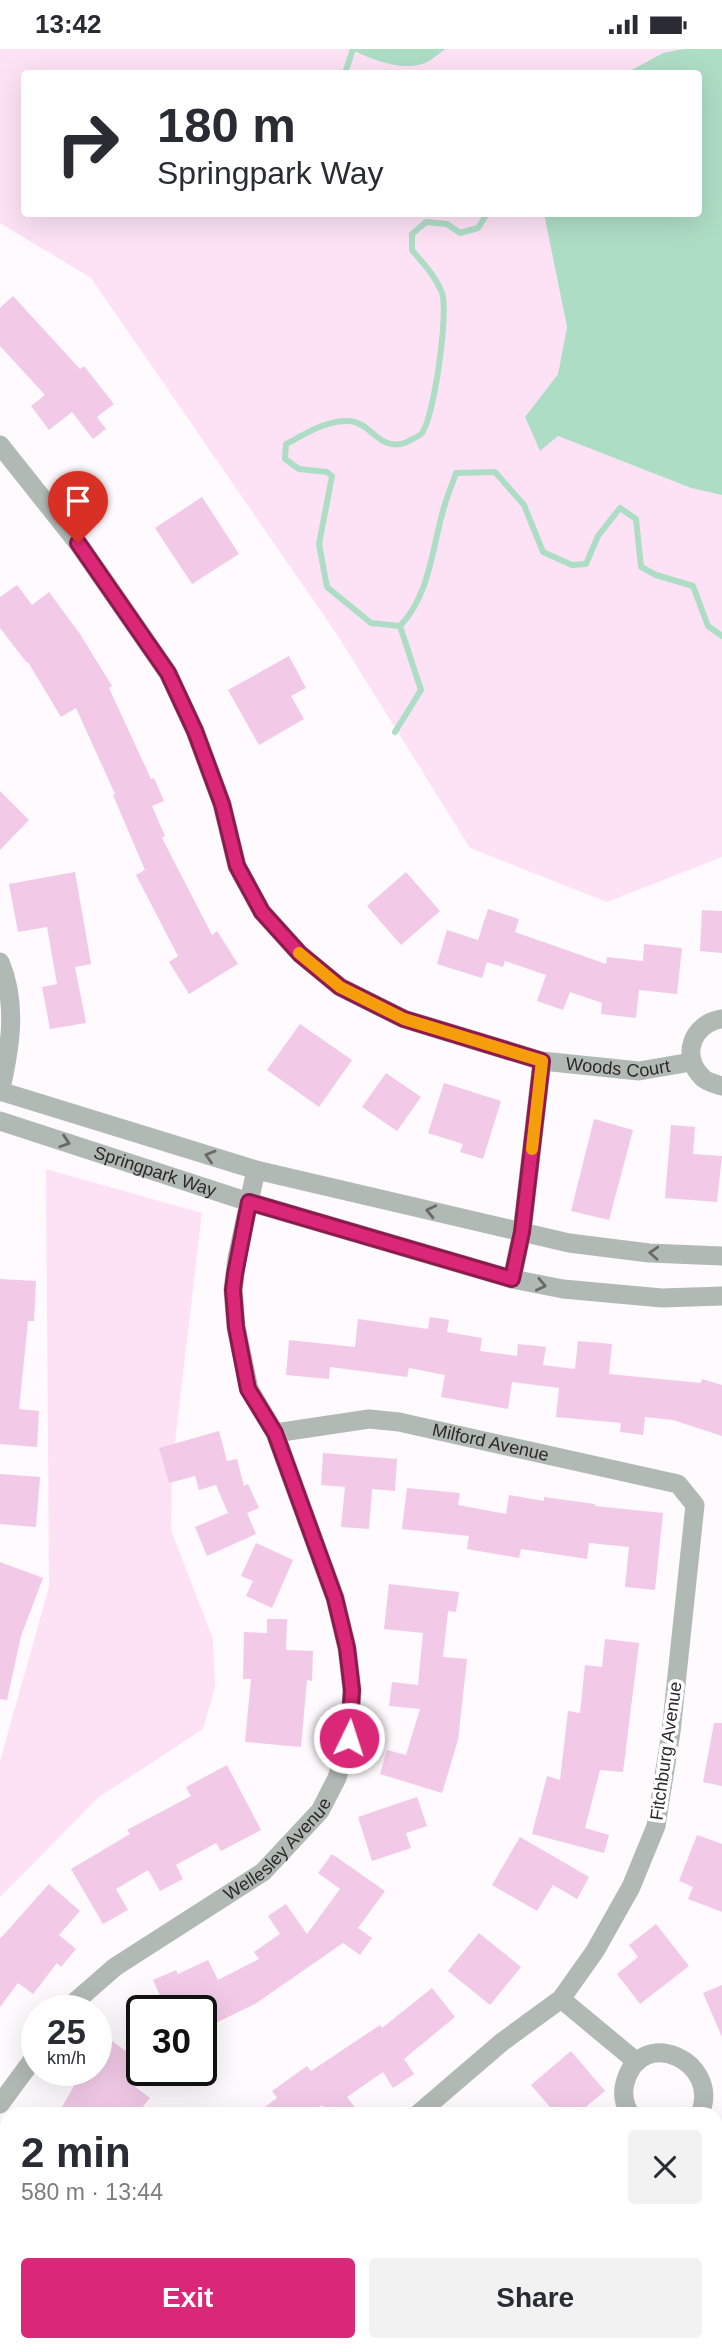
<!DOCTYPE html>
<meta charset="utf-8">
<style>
:root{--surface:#fff;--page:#f2f2f3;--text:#2b2b33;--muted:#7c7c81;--accent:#db2777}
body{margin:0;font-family:Helvetica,sans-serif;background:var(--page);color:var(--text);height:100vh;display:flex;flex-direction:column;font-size:26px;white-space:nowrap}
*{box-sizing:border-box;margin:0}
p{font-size:23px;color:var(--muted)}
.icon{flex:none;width:38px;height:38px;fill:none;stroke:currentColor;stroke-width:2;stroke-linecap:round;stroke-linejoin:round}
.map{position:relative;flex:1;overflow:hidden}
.drawer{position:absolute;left:0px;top:2058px;width:723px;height:245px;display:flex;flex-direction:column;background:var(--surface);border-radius:21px 21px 0 0;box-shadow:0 7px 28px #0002}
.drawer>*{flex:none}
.hud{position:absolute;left:21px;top:21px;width:681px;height:147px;border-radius:7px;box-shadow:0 7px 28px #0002;background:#fff;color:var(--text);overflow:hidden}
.speed{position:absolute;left:21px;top:1946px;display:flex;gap:14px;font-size:35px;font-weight:700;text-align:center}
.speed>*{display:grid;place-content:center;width:91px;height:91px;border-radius:50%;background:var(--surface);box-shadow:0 7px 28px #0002;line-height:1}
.speed small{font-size:18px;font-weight:400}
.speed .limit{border:4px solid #111;border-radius:10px;background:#fff;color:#111}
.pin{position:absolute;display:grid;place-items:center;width:60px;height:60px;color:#fff;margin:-72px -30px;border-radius:50% 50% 50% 0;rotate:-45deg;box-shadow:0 0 7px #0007}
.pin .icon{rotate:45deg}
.me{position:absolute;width:77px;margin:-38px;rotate:4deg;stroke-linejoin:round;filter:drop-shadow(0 0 5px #0008)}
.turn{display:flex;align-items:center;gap:24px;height:147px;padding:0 21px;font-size:32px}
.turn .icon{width:91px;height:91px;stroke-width:2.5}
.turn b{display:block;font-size:49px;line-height:60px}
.round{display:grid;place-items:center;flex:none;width:74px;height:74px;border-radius:7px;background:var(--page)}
.head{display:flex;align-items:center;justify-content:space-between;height:119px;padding:0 21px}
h1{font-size:42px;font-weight:600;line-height:52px}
.cta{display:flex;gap:14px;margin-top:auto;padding:14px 21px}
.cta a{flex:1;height:80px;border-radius:7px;background:var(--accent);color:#fff;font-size:28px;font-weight:600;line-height:80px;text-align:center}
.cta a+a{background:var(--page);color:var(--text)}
.status{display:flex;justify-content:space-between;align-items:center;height:49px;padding:0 35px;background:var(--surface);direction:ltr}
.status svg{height:19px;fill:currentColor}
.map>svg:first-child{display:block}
</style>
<div class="status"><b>13:42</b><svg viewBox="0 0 49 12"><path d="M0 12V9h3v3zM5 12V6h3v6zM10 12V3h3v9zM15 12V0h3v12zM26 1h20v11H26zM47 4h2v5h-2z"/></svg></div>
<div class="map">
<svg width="722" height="2303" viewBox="0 0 722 2303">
<rect width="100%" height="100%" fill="#fefafd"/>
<path fill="#fde2f6" d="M0,0H683L663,4L626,24H24V164L544,165L567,278L558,325L525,368L540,401L558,387L691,439L722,446V808L607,853L470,799L338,587L91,229L0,174Z
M46,1120L202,1164L172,1418L171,1481L213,1590L215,1638L203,1680L99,1748L0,1848V1712L49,1538Z
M722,2265V2303H695L699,2296H716V2274Z"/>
<path fill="#aeddc6" d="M350,0H446C439,4 430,13 422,15C399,22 371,10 350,0Z
M683,0H722V446L691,439L558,387L540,402L525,368L558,325L567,278L544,165L698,164V24H626L663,4Z"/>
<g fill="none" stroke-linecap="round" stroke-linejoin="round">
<path stroke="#aeddc6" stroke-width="6" d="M345,24L353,0
M485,164V168L478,179L460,184L447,175L426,173L412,185V201C423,214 436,228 442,244C449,261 434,372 421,385C418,388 410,391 407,393C379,404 372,374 350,372C326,371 307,384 286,395L285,410L299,420L327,423L332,427L319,495L327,538L371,574L400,577C431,545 432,496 445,455C448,444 453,434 456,424L495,423L524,456L543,503L572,516L586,515L598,487L620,459L636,470L641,518L656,526L693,537L708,577L722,587
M395,683L421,641L400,577"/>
</g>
<path fill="#f2cae7" d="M13,247L80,320L84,317L114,355L97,368L106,380L93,390L72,363L49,381L31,357L45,346L0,297V259Z
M202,448L239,505L192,535L155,479Z
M17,536L32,556L49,543L80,585L112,637L109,639L151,730L154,729L164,752L152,757L165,787L162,789L212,886L217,882L238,915L189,945L169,913L178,907L136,826L145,821L113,746L115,745L76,659L61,668L28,613L27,614L0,579V548Z
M289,607L306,639L291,647L304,670L259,696L228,641Z
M0,742L29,771L0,801Z
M75,823L91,915L75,918L86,974L50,980L42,938L57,935L47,878L18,883L9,835Z
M406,823L440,862L401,896L367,857Z
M488,860L519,870L515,883L606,915L607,908L643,912L644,895L682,899L677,945L639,941L636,969L601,965L602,954L570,943L563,961L537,952L546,926L505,912L503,918L487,913L482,929L437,915L447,881L478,891Z
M702,861L722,862V904L700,902Z
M300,975L352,1011L319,1058L267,1021Z
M386,1024L421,1048L397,1082L362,1058Z
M444,1034L501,1052L483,1110L460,1103L463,1095L428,1084Z
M594,1070L633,1081L609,1171L571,1162Z
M671,1076L695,1078L693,1105L722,1107L717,1153L665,1149Z
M0,1230L36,1232L34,1272H28L19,1360L39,1362L37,1398L0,1395Z
M430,1268L449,1271L447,1283L482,1289L480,1302L517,1307L518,1295L546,1298L543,1316L575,1320L578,1292L612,1295L609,1325L701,1334L702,1330L722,1336V1387L673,1371L645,1368L643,1386L620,1383L621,1374L556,1368L559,1339L512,1333L508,1360L441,1348L445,1326L409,1319L407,1328L330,1318L329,1330L286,1326L289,1291L355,1298L358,1270L428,1280Z
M219,1382L227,1412L237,1410L244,1437L248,1435L259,1459L247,1464L256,1485L207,1507L195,1478L228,1464L216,1436L199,1441L195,1427L169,1434L159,1399Z
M323,1404L397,1410L395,1442L372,1440L369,1480L341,1478L345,1438L321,1436Z
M0,1425L40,1428L36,1478L0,1475Z
M407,1439L460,1444L458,1456L506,1465L509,1446L544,1452V1448L595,1455V1457L663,1464L655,1541L625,1538L629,1498L589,1494L587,1510L521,1500L519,1509L467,1500L469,1487L402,1480Z
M256,1494L293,1511L272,1559L246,1547L253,1532L241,1527Z
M0,1513L43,1529L21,1587L7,1651L0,1650Z
M389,1535L459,1543L456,1563L448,1562L443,1608L467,1610L458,1691L442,1744L380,1725L387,1701L406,1706L420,1660L389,1657L392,1633L418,1636L423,1584L384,1580Z
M267,1570H287L286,1601L313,1602L312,1632L307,1631L301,1698L245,1693L251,1630H243L244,1583L267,1584Z
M605,1590L639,1594L623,1723L600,1721L585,1779L609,1786L604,1804L532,1785L547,1727L560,1731L568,1662L580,1664L585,1616L602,1618Z
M714,1674H722V1737L703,1733Z
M227,1716L261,1781L221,1802L216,1794L176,1816L183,1830L160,1842L148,1821L116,1840L128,1861L103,1875L71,1820L130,1785L127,1781L191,1747L186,1738Z
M417,1748L427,1777L406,1784L411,1799L372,1812L358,1768Z
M697,1786L722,1795V1863L688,1850L693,1838L679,1832Z
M520,1788L589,1828L577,1850L553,1836L537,1862L492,1836Z
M332,1805L385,1842L358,1879L372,1889L360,1906L343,1894L255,1955L201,1981V1962H167L153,1931L176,1921L178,1925L208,1911L218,1931L259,1910L254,1903L280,1885L268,1867L286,1855L307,1885L340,1840L318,1824Z
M49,1835L80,1862L59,1886L76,1900L61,1918L57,1914L33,1945L18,1934L0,1958V1890Z
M656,1875L689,1917L640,1955L617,1925L638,1908L629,1896Z
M479,1884L521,1918L490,1956L448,1922Z
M722,1936V1988L703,1944Z
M432,1939L455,1968L404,2010L414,2025L393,2039L383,2023L347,2048L360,2065H329L322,2056L310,2065H256L277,2049L272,2042L307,2017L311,2022L380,1976L382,1979Z
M108,1989L139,2012L125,2030L150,2049L137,2065H58L83,2021H96V2004Z
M571,2002L605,2042L577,2065H556L531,2036Z"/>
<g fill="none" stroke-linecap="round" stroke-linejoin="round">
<g stroke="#b1b9b4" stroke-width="19">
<path id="s1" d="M0,396L78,494L168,624L195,682L222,755L237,817L262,863L300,905L340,938L404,970L542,1012L639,1022L691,1013"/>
<path d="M0,913C18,955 10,1001 0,1043"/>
<path d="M722,970C693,974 680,1006 702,1028C706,1033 716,1035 722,1037"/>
<path d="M0,1042L256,1121L569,1194L649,1204L722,1207"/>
<path id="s2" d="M0,1072L249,1153L512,1230L563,1240L662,1249L722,1247"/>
<path d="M512,1230L522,1183L542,1012"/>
<path id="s3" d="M275,1384L369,1370L399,1373L678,1435L695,1456L671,1683L656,1777L631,1838L595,1902L561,1950L502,1993L418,2065"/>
<path d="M561,1950L637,2013"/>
<path id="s4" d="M69,1962L76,1952L115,1918L263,1823L320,1762L337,1729L349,1689L352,1641L347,1599L335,1549L275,1384L249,1340L236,1278L233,1241L237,1209L256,1121"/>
<path d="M0,2055L37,2005"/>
<path d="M630,2065C624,2055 622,2045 625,2034C640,1975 722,2012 700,2065"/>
<path d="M0,2263L7,2270"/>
<path d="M37,2296L45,2303"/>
<path d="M197,2303L201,2296"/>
</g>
</g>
<defs><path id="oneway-chevron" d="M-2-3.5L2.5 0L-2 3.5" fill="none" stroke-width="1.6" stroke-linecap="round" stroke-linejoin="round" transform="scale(1.75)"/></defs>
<g stroke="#69696a">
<use href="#oneway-chevron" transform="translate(65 1093) rotate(18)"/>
<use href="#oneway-chevron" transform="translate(210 1107) rotate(-163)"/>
<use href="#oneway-chevron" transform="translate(431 1162) rotate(-167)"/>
<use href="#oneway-chevron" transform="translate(654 1204) rotate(-177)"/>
<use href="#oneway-chevron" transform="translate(541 1236) rotate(12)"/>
</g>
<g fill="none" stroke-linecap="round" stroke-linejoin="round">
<defs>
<path id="route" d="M78,494L168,624L195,682L222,755L237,817L262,863L300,905L340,938L404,970L542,1012L522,1183L512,1230L249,1153L235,1225L233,1241L236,1278L248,1340L275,1384L335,1549L347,1599L352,1641L349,1689"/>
</defs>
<use href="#route" stroke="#8e194d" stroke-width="18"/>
<use href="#route" stroke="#db2777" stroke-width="12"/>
<path stroke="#f59e0b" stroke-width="12" d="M299,904L340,938L404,970L542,1012L532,1100"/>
</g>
<g text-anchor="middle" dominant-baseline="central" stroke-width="7" stroke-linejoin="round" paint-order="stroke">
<g font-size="18" fill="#2e282d" stroke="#fff">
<text stroke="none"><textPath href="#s1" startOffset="942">Woods Court</textPath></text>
<text stroke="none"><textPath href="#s2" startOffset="163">Springpark Way</textPath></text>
<text stroke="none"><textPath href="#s3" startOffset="219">Milford Avenue</textPath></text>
<text transform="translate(666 1702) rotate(-82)">Fitchburg Avenue</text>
<text stroke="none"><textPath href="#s4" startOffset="266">Wellesley Avenue</textPath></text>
</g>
</g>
</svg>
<div class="speed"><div>25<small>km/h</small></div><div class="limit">30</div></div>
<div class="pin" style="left:78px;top:494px;background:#d93025"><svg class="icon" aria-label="arrive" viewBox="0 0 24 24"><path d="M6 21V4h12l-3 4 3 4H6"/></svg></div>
<svg class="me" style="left:349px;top:1689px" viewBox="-20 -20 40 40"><circle r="17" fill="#db2777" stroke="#fff" stroke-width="3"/><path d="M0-11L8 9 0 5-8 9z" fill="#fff"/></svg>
<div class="hud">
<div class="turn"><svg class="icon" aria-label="right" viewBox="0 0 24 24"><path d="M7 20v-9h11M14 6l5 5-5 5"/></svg><div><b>180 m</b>Springpark Way</div></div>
</div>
<section class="drawer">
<div class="head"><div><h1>2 min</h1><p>580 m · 13:44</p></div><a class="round"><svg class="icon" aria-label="close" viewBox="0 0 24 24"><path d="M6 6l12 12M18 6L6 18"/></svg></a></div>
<div class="cta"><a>Exit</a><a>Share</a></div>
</section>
</div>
